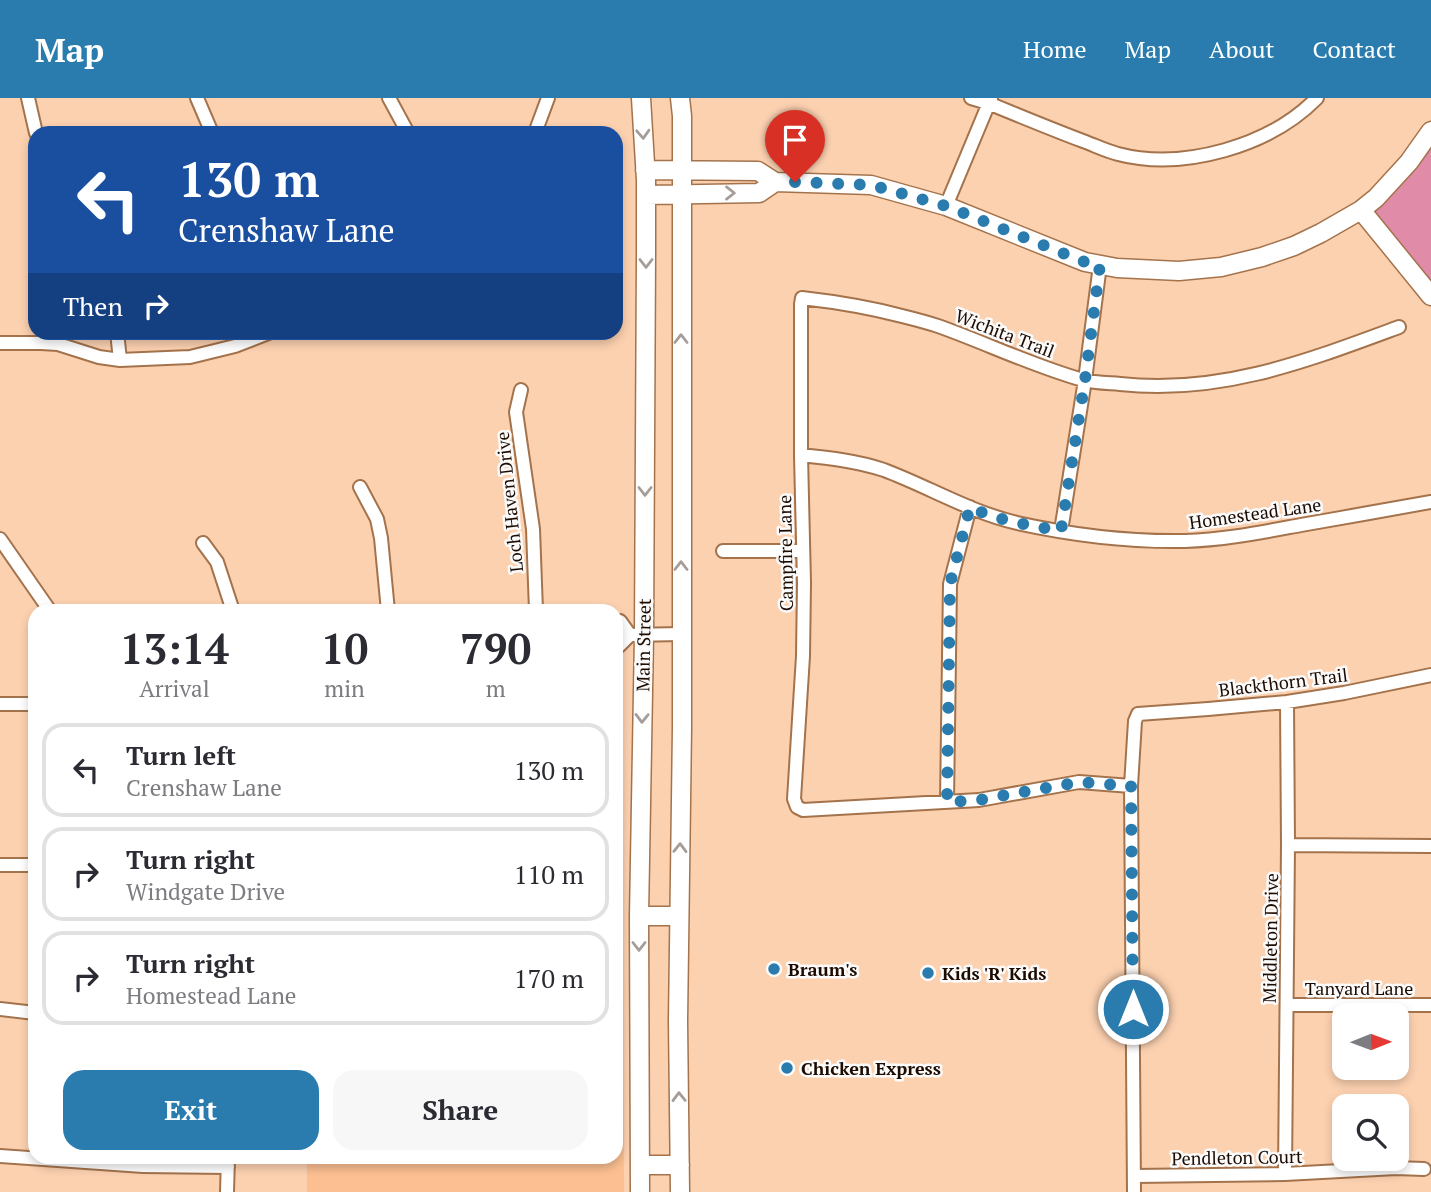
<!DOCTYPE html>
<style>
:root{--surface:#fff;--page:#f7f7f7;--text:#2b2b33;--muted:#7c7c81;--line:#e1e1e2;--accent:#297cad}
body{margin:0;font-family:"PT Serif",serif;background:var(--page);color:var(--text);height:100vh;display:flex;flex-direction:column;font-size:26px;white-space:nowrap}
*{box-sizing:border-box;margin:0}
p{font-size:23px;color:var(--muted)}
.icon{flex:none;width:38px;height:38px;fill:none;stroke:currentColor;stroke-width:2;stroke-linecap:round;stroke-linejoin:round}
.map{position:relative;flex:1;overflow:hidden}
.drawer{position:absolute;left:28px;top:506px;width:595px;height:560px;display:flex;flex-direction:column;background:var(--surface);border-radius:21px;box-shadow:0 4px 10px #0003}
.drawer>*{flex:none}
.banner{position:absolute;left:28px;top:28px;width:595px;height:214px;border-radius:21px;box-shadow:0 4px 10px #0003;background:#1a4fa0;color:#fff;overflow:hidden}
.needle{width:46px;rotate:89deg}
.controls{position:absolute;left:1332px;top:905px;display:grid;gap:14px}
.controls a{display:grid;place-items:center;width:77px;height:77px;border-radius:14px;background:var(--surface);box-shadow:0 4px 10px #0003;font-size:35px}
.pin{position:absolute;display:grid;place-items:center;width:60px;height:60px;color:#fff;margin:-72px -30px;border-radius:50% 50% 50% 0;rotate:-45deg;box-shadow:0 0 7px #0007}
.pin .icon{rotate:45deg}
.me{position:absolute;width:77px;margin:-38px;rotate:0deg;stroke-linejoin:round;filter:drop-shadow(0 0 5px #0008)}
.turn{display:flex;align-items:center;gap:24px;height:147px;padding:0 35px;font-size:32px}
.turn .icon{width:91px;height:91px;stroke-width:2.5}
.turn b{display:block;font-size:49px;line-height:60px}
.then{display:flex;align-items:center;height:66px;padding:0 35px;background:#0003;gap:14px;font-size:26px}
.eta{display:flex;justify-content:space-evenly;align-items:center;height:119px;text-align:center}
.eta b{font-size:42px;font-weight:600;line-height:49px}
.button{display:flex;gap:14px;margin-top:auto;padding:14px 35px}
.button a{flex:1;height:80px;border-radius:21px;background:var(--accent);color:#fff;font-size:28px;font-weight:600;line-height:80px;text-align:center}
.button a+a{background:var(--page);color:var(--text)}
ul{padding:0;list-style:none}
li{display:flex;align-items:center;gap:21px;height:94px;margin:0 14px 10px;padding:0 21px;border:4px solid var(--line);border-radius:21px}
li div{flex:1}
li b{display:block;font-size:26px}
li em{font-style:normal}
header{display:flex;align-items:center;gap:42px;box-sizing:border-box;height:98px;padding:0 35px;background:var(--accent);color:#fff}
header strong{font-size:33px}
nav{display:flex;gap:38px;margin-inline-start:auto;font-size:24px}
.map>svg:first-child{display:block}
</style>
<header>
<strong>Map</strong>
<nav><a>Home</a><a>Map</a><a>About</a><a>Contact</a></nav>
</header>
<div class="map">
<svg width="1431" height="1094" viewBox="0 0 1431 1094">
<rect width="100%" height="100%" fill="#fcd1b0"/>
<path fill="#fbbf91" d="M623,683L624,1094H307V1059H616V684Z"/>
<path fill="#e08ba7" d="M1431,31V198L1361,112Z"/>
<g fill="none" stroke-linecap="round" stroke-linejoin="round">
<defs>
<path id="street" d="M28,0L36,35
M197,0L212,35
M389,0L408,35
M971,0L988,5C1020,18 1051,31 1083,43C1094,47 1106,53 1118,56C1183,73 1270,48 1317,0
M535,35L548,0
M946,108L991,0
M117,234L120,262
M0,245H41L58,246L99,259L120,262L190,259L235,248L271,234
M521,292L516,314L533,431L536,513
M801,357C829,360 857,363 884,372C929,389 970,414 1017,425C1072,437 1129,444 1185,443C1224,442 1263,434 1301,427C1344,419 1388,412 1431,404
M360,389L377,421L381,440L388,513
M1061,433L1085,282L1100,167
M0,441L50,513
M203,445L217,464L233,513
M723,453H803
M616,523H620L630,537
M616,548H619L630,537L681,536
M0,606H35
M1131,688L1079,684L979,702L803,712L797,709L794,701L803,558L804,485L801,357V206L802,200C837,204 868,209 902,218C914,221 926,224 938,228C986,245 1033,268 1083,282C1095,285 1108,285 1120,286C1220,297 1307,263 1399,229
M947,704L950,486L970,409
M1288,747L1431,748
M0,767H35
M1287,907H1431
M0,911L35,915
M0,1058L143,1068L228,1069
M1285,1076L1288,747L1287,604
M1135,1078L1285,1076L1396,1070L1424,1071
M227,1094L228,1059
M1134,1094L1131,688L1135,623L1138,616L1208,611L1287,604L1344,595L1431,577"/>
<path id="secondary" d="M645,72L758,73L775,84L871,87L946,108L1085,164L1117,170L1179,173L1221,169L1262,159L1294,148L1321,135L1361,112L1376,100L1409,64L1431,33
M646,97L759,95L775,84
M1361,112L1431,198
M639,818H678
M640,1067H680
M640,1094L639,818L644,537L646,156V82L641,0
M680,1094L678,923L682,630V18L680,0"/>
</defs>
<use href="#street" stroke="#a4734c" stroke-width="16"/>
<use href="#secondary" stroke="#a4734c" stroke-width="21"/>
<use href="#street" stroke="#fff" stroke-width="12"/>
<use href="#secondary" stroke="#fff" stroke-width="18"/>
</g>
<defs><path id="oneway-chevron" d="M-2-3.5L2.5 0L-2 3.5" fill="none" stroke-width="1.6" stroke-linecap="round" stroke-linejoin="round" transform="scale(1.75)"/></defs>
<g stroke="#a59d99">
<use href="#oneway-chevron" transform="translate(643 36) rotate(87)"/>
<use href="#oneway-chevron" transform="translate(730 95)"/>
<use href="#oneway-chevron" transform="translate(646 165) rotate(90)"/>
<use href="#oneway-chevron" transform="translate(681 241) rotate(-90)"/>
<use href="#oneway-chevron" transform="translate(645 393) rotate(90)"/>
<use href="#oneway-chevron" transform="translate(681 468) rotate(-90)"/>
<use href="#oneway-chevron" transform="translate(642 620) rotate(91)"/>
<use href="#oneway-chevron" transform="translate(680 750) rotate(-89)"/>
<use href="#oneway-chevron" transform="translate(639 848) rotate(90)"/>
<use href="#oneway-chevron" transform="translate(679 999) rotate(-91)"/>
</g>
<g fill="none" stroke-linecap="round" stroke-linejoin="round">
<path stroke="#297cad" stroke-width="12" stroke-dasharray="0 21.6" d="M795,84L871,87L900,95L946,108L1085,164L1100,167L1085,282L1061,433C1030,427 998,423 970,409L950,486L947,704L979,702L1079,684L1131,688L1133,911"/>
</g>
<g fill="#297cad" stroke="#fbfbfb" stroke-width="2.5">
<circle cx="774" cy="871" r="7"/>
<circle cx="928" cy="875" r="7"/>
<circle cx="787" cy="970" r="7"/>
</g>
<g text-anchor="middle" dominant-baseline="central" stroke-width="5" stroke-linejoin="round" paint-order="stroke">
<g font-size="18" fill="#1d0b00" stroke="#fbfbfb">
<text transform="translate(1005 235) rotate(21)">Wichita Trail</text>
<text transform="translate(509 404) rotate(-96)">Loch Haven Drive</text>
<text transform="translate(1255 415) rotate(-8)">Homestead Lane</text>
<text transform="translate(785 455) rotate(-91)">Campfire Lane</text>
<text transform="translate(643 547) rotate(-89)">Main Street</text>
<text transform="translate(1283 584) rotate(-7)">Blackthorn Trail</text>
<text transform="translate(1270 840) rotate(-89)">Middleton Drive</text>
<text x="1359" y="890">Tanyard Lane</text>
<text transform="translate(1237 1059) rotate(-1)">Pendleton Court</text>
</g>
<g font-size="18" font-weight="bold" fill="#1d0b00" stroke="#fbfbfb" text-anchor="start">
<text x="788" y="871">Braum's</text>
<text x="942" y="875">Kids 'R' Kids</text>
<text x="801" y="970">Chicken Express</text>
</g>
</g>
</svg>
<div class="controls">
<a><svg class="needle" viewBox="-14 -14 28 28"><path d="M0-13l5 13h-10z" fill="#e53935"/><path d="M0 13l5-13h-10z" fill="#7c7c81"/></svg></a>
<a><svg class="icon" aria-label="search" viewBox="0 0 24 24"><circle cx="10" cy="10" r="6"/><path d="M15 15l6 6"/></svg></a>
</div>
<div class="pin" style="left:795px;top:84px;background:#d93025"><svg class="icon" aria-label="arrive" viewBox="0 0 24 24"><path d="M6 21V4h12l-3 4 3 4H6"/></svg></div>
<svg class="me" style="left:1133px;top:911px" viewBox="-20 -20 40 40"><circle r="17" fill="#297cad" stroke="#fff" stroke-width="3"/><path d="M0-11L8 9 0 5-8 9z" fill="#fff"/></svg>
<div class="banner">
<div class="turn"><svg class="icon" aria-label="left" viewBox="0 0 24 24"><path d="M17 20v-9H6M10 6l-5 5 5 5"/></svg><div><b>130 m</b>Crenshaw Lane</div></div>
<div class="then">Then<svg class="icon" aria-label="right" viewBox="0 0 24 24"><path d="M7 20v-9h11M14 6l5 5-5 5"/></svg></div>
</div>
<section class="drawer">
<div class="eta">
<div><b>13:14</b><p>Arrival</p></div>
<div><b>10</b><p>min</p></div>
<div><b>790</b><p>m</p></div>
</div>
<ul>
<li><svg class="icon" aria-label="left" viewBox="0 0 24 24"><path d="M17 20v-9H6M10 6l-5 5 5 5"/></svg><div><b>Turn left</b><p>Crenshaw Lane</p></div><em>130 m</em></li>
<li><svg class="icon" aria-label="right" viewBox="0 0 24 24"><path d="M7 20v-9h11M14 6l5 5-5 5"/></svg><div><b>Turn right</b><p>Windgate Drive</p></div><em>110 m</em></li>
<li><svg class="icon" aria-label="right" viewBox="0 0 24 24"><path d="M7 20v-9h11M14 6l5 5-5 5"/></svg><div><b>Turn right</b><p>Homestead Lane</p></div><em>170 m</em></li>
</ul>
<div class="button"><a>Exit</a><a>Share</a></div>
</section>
</div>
